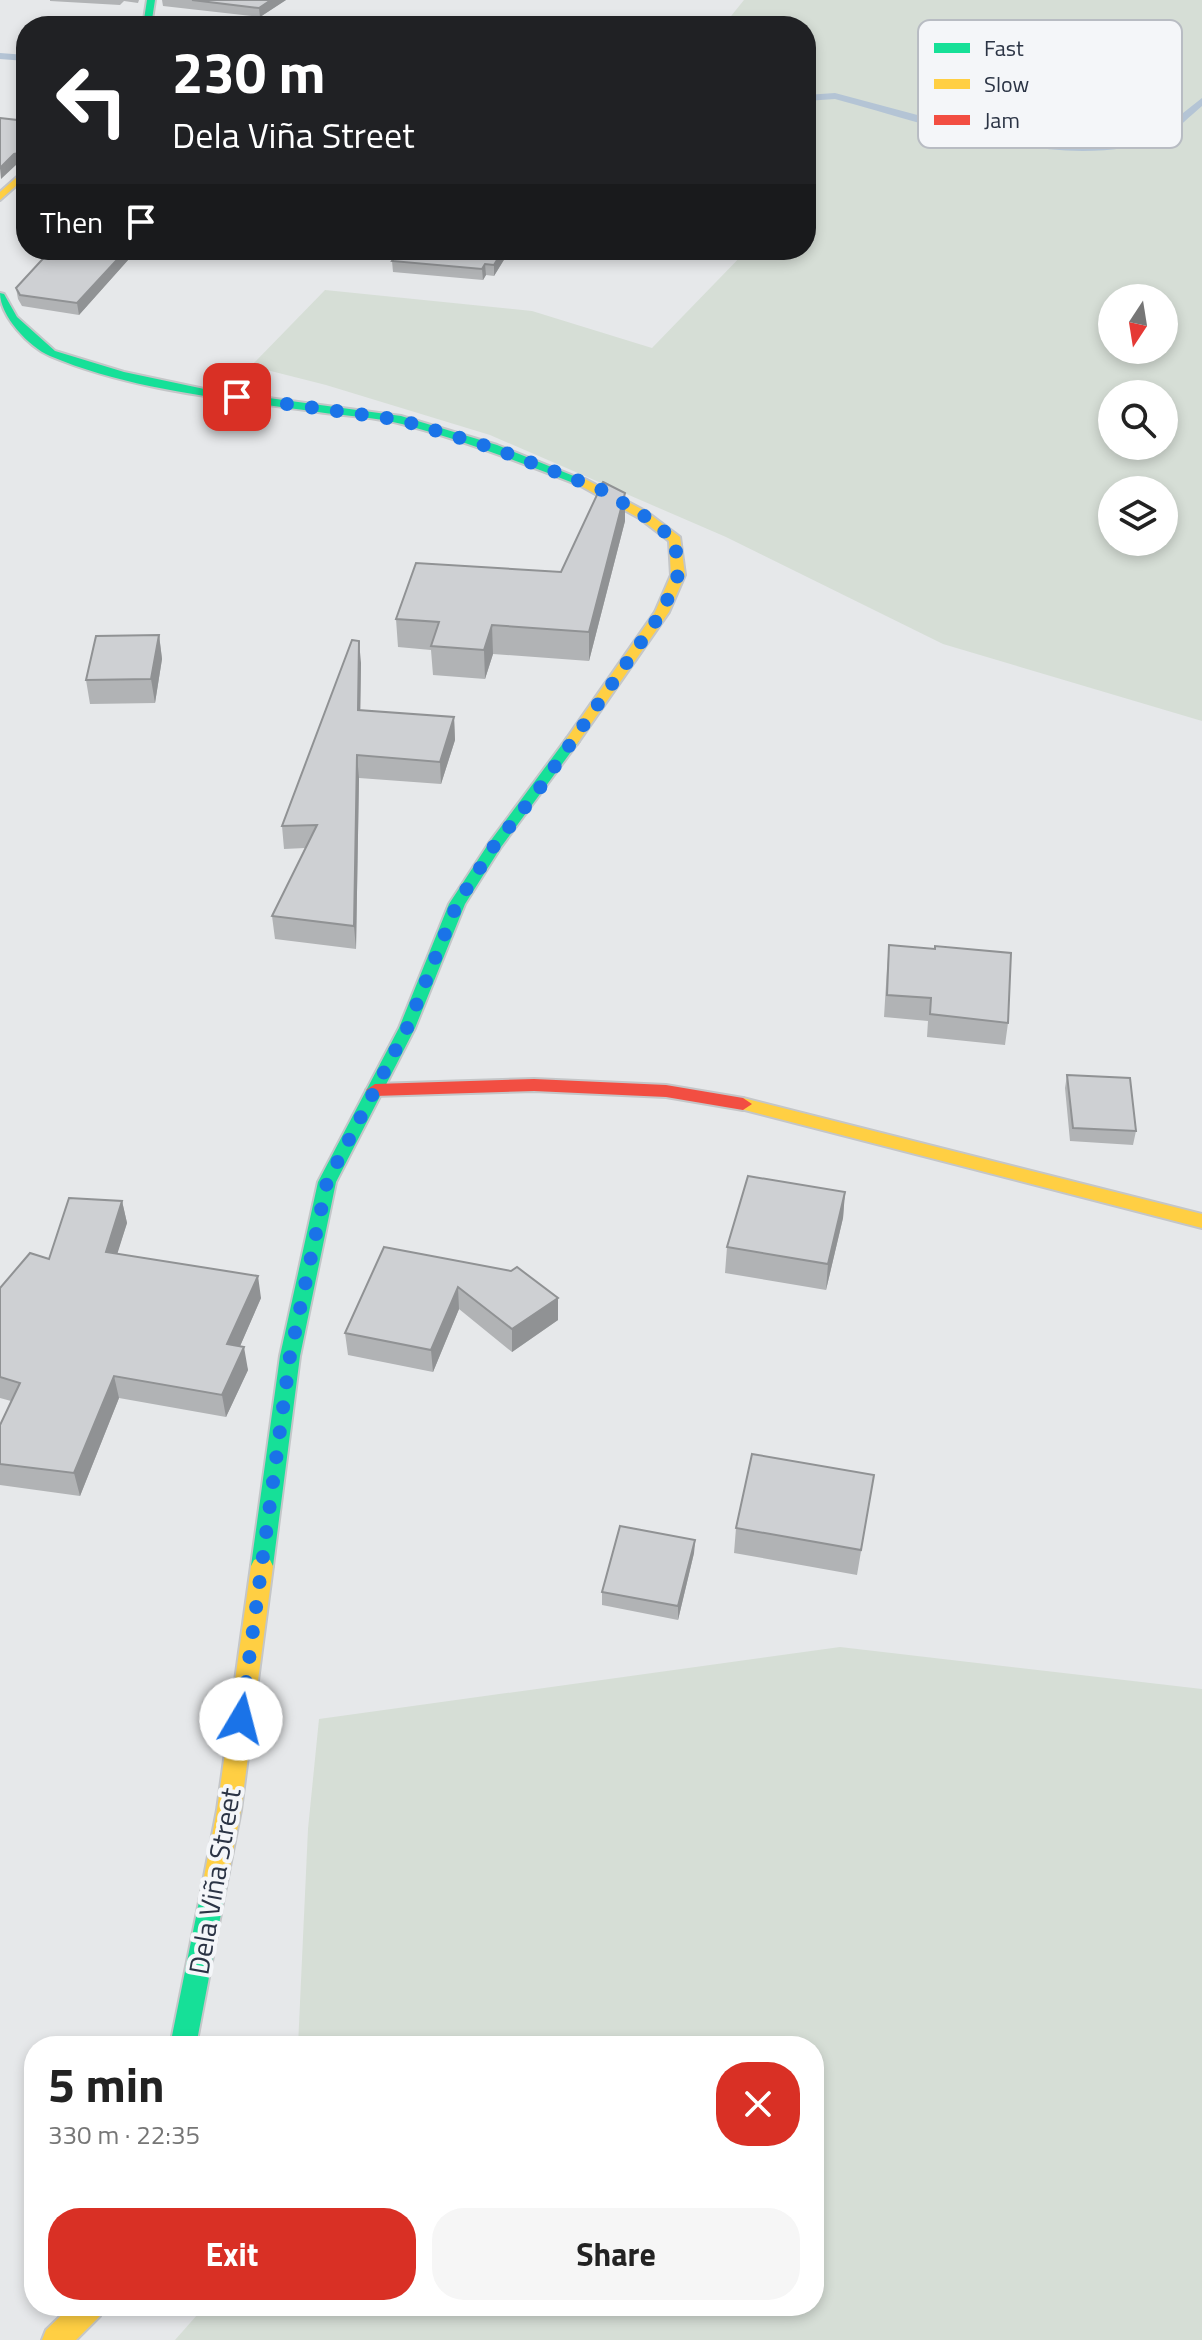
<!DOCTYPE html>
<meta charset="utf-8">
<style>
:root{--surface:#fff;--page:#f6f6f6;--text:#222;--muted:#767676;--accent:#d93025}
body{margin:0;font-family:"Titillium Web",sans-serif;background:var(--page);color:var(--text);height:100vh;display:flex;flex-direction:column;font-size:30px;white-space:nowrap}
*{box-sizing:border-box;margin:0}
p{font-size:26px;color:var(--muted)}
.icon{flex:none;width:44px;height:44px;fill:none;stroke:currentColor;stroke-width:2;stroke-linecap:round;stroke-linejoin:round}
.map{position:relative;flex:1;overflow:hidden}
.sheet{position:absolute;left:24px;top:2036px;width:800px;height:280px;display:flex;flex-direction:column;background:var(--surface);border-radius:32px;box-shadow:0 4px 12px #0003}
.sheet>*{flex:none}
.top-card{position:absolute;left:16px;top:16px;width:800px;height:244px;border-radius:32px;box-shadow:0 4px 12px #0003;background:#202124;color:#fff;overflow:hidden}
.needle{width:52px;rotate:192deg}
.fabs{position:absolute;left:1098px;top:284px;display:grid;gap:16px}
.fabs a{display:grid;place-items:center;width:80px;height:80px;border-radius:50%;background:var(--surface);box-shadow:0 4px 12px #0003;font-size:40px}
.pin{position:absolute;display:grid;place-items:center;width:68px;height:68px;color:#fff;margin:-34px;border-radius:16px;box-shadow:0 4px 12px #0006}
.me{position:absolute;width:88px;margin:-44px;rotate:8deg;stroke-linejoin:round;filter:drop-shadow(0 0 6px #0008)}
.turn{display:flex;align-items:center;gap:28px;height:168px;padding:0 24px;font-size:36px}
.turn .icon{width:104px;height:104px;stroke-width:2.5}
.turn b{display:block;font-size:56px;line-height:68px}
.then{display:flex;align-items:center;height:76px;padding:0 24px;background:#0003;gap:16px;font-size:30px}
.round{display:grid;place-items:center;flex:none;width:84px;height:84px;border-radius:32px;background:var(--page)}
.summary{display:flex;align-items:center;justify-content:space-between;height:136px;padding:0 24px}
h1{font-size:48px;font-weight:700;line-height:60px}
.action{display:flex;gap:16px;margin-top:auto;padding:16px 24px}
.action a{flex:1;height:92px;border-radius:32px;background:var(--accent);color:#fff;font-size:32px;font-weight:700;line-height:92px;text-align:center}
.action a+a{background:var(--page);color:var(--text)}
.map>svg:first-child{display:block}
</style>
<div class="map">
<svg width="1202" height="2340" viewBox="0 0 1202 2340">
<rect width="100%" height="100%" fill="#e6e8ea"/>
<path fill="#d6ded6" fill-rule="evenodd" d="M744,0H1202V721L943,644L726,537L490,435L326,385L251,366L325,290L532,311L652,348L747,250H806V26H723ZM1112,298H1164V350H1112ZM1112,394H1164V446H1112ZM1112,490H1164V542H1112Z
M219,16H271L311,25L186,26L189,20Z
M840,1647L1202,1689V2340H175L205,2306H814V2046H298L308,1829L319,1719Z"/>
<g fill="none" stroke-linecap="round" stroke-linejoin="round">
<path fill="#b4c4d5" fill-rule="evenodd" d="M0,53L26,55V61L0,59Z
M835,93L1011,140L1102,146L1159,132L1202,98V106C1191,115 1177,130 1164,136C1072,177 928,124 835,99L806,101V95Z"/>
<defs>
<path id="fast" d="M147,0H155L151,26H143Z
M0,293L4,294L17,317L55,351L124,372L209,390L401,416L497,445L591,483L581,486C522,463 463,440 402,424C375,417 346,416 318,412C230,399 133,391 50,356C29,347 0,316 0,293Z
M572,737L579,741L501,847L465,904L415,1028L336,1182L300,1356L273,1566L270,1572L262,1575L254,1572L251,1566L280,1356L318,1182L399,1028L449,904L489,843L567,738Z
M214,1876L222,1879L226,1887L196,2046H170L202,1887L206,1879Z"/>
<path id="slow" d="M26,169V177L0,200V192Z
M585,479L647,512L680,537L685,575L669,612L577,744L572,745L565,741L655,612L671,575L669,541L639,518L581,486L579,483Z
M743,1098L1202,1214V1228L737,1108L734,1104L737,1100Z
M262,1557L270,1560L273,1566L241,1810L226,1887L222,1895L214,1898L206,1895L202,1887L217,1810L251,1566L254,1560Z
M71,2306H104L100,2316L76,2340H42L46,2330Z"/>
<path id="jam" d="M534,1079L666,1085L743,1098L752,1104L743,1110L666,1097L534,1091L375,1096L366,1090L375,1084Z"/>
</defs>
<use href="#fast" stroke="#c4c6c8" stroke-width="4"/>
<use href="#slow" stroke="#c4c6c8" stroke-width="4"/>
<use href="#jam" stroke="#c4c6c8" stroke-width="4"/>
<use href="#fast" fill="#16e098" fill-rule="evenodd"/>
<use href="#slow" fill="#ffcf43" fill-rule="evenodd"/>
<use href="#jam" fill="#f24e42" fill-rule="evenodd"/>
</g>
<path fill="#b1b3b5" d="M50,0H139L138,3L124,1L120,5L50,1Z
M162,0H286L260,17L163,6Z
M51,250H137L79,315L22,306L18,299L16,288Z
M400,250H510L494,276L486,275L483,280L393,272L392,261Z
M625,493V521L589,661L493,654L485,679L433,675L431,650L398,647L396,619L561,572Z
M159,635L162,659L155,703L90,704L86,680Z
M361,663L360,710L454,717L455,740L441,784L359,778L356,949L275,939L272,916L305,848L284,849L282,826Z
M889,945L1008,1023L1005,1045L927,1037L928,1021L884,1017L887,968Z
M1067,1075L1136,1131L1133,1145L1070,1141L1065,1088Z
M845,1192L843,1218L826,1290L725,1273L727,1247Z
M122,1201L127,1223L117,1253L261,1298L240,1346L248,1370L226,1417L119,1398L80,1496L0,1485V1425L11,1401L0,1398V1288L49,1259Z
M384,1247L558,1298V1320L512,1352L459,1309L433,1372L348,1355L345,1333Z
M874,1475L857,1575L734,1553L736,1528Z
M695,1540L694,1553L678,1620L602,1605V1592Z"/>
<path fill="#909294" d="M271,0H286L260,17L259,8Z
M24,152L25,162L16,165L1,179L0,168L14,154Z
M126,250H137L79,315L77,303Z
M503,250H510L494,276V265Z
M485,264L486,275L483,280L482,269Z
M625,493V521L589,661V632Z
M492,625L493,654L485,679L484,650Z
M159,635L162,659L155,703L151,679Z
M359,641L361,663L360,733L358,710Z
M454,717L455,740L441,784L440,762Z
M357,755L359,778L356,949L354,926Z
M845,1192L843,1218L826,1290L828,1264Z
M122,1201L127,1223L111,1274L106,1252Z
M258,1276L261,1298L231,1367L227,1344Z
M458,1287L459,1309L433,1372L431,1350Z
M558,1298V1320L512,1352V1329Z
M244,1347L248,1370L226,1417L222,1395Z
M114,1376L119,1398L80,1496L74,1473Z
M695,1540L694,1553L678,1620V1606Z"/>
<path fill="#ced0d3" stroke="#909294" stroke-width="2" d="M192,0H271L259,8Z
M0,118L26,121V154L24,152L14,154L0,168Z
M51,250H126L77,303L20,295L16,288Z
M400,250H503L494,265L485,264L482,269L392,261Z
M603,482L625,493L589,632L492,625L484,650L431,646L439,622L396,619L416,563L561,572Z
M159,635L151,679L86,680L96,636Z
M352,640L359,641L358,710L454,717L440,762L357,755L354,926L272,916L317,825L282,826Z
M889,945L935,949V946L1011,953L1008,1023L930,1014L931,998L887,995Z
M1067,1075L1130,1078L1136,1131L1073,1128Z
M748,1176L845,1192L828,1264L727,1247Z
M69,1198L122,1201L106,1252L258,1276L227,1344L244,1347L222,1395L114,1376L74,1473L0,1464V1425L20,1383L0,1377V1288L30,1253L49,1259Z
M384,1247L511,1271L517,1267L558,1298L512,1329L458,1287L431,1350L345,1333Z
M752,1454L874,1475L861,1550L736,1528Z
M620,1526L695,1540L678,1606L602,1592Z"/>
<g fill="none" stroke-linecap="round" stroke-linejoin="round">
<path stroke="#1a73e8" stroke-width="14" stroke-dasharray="0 25.2" d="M237,397L401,420L493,448L600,489L643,515L675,540L678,575L662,612L537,792L494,846L457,904L407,1028L327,1182L290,1356L241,1719"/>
</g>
<g text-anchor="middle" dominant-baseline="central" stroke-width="8" stroke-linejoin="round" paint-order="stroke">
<g font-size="28" fill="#2b3445" stroke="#f4f6f9">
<text transform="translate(214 1881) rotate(-80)">Dela Viña Street</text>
</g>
</g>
<rect x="918" y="20" width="264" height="128" rx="12" fill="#f4f6f9" stroke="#b8bcc3" stroke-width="2"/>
<rect x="934" y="43" width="36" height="10" fill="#16e098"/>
<rect x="934" y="79" width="36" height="10" fill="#ffcf43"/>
<rect x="934" y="115" width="36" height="10" fill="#f24e42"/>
<g font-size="22" fill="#2b3445">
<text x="984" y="56">Fast</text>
<text x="984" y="92">Slow</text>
<text x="984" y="128">Jam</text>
</g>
</svg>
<div class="fabs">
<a><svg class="needle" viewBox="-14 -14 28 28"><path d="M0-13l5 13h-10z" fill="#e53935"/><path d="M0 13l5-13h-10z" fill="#767676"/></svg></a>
<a><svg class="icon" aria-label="search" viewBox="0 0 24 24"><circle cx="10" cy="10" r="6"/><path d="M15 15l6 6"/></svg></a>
<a><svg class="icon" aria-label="layers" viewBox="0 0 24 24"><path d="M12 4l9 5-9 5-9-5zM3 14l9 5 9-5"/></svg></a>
</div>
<div class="pin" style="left:237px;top:397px;background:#d93025"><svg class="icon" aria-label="arrive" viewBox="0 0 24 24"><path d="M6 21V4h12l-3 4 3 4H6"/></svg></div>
<svg class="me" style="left:241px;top:1719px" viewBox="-20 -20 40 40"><circle r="19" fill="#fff"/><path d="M0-13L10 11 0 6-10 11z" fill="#1a73e8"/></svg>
<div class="top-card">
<div class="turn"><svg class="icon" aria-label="left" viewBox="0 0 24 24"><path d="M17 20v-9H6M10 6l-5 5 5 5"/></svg><div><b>230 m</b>Dela Viña Street</div></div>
<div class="then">Then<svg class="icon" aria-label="arrive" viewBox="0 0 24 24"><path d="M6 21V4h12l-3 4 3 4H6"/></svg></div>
</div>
<section class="sheet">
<div class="summary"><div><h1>5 min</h1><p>330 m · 22:35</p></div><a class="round" style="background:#d93025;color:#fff"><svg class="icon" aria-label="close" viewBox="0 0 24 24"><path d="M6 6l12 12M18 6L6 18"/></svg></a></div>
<div class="action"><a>Exit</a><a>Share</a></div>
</section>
</div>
